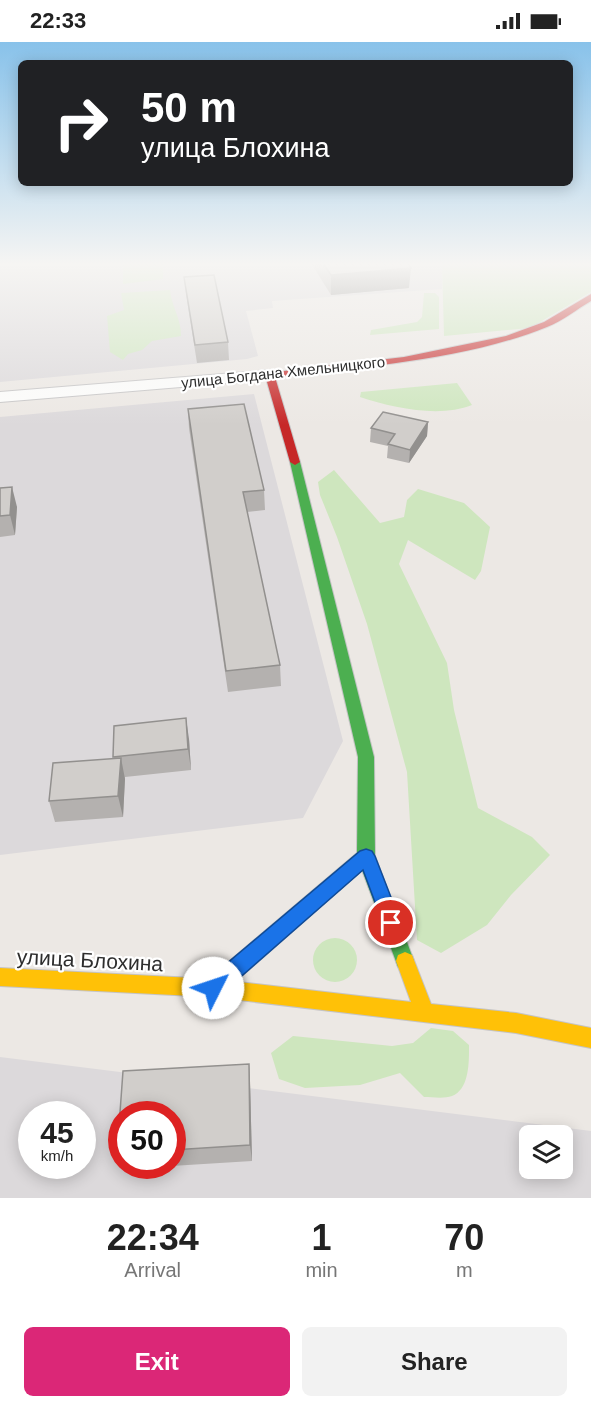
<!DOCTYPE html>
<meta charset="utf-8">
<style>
:root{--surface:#fff;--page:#f2f2f2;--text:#222;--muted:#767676;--accent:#db2777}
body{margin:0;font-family:Arial,sans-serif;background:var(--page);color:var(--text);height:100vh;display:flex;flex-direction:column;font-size:22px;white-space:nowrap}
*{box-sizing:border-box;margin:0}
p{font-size:20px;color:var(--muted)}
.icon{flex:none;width:33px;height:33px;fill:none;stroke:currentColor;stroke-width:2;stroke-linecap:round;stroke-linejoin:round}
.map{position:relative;height:1156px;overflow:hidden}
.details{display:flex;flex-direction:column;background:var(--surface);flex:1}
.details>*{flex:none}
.hud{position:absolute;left:18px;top:18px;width:555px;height:126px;border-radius:9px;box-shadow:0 3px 15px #0003;background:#202124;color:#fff;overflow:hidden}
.controls{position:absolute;left:519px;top:1083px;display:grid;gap:12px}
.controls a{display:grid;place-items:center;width:54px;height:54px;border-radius:9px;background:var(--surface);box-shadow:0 3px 15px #0003;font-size:30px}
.speed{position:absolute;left:18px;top:1059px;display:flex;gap:12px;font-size:30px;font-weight:700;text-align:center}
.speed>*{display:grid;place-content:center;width:78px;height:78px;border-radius:50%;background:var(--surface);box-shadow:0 3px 15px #0003;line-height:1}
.speed small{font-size:15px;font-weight:400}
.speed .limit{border:9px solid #d22;background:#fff;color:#111}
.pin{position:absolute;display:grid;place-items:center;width:51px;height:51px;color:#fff;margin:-26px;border:3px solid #fff;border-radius:50%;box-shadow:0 2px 6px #0007}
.me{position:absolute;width:66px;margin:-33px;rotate:49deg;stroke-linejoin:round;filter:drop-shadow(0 0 4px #0008)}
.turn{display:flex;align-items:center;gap:21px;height:126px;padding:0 24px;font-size:27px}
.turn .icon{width:78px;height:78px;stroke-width:2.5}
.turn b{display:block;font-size:42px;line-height:51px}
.eta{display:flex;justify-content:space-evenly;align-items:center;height:102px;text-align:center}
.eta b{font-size:36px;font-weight:700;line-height:42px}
.action{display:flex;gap:12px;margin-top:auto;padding:12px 24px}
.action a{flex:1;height:69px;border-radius:9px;background:var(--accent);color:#fff;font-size:24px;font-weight:700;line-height:69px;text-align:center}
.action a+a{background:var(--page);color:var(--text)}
.status{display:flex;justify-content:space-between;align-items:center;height:42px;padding:0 30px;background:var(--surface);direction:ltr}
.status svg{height:16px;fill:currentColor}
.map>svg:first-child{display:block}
</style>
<div class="status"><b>22:33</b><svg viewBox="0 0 49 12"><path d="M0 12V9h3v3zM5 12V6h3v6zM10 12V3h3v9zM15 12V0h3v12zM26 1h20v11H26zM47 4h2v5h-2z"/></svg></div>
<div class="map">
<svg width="591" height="1156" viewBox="0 0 591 1156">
<rect width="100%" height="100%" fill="#ece8e4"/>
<path fill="#dcd9db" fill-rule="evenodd" d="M0,221H442V247L272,259L273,266L246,269L258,314L247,317L0,340Z
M254,352L343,699L303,776L0,813V375Z
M0,1015L591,1089V1156H0ZM32,1072H82V1124H32ZM122,1072H172V1124H122ZM530,1094H562V1126H530Z"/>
<path fill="#cee6be" d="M123,221H163V237L123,242Z
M442,221H591V250L530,286L444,294Z
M170,248C172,266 181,276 181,294L152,299L142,308L128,312L123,318L110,310L107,274L124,268L121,251Z
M424,251H435L439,255V287L370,293L371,288L417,280L422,275Z
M457,341L472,363C440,376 393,366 360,355L361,350Z
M334,428L380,481L404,475L407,458L418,447L464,461L490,485L481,529L475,538L408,498L399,522L447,621L454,668L478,766L532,795L550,813L511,853L487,883L441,911L417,898L407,730L367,582L337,495L320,453L318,440Z
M313 918a22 22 0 1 1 44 0a22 22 0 1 1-44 0Z
M431,986L453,989L469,1003C469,1018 470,1047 452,1054C444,1057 432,1055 424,1055L400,1031L360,1043L305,1046L279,1037L271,1011L293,994L392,1004L413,1001Z"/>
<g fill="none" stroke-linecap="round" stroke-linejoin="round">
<defs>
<path id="street" d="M270,328L276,329L279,333L276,337L0,360V350Z"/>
<path id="fast" d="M295,417L300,420L374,715L375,814L414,919L412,925L405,928L398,925L362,828L220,953L213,955L206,953L203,946L206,939L357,811L358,715L290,420Z"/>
<path id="slow" d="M405,910L412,913L431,962L516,971L591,986V1006L516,991L213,955L0,944V926L213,937L411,960L396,919L398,913Z"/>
<path id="jam" d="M591,252V259C577,267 563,279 547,285C465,318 363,325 275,335L300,420L295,423L290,420L265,333L267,331L404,315L506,294L544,280Z"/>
</defs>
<use href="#street" stroke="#c5c4c5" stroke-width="2"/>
<use href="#fast" stroke="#c5c4c5" stroke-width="2"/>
<use href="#slow" stroke="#c5c4c5" stroke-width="2"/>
<use href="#jam" stroke="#c5c4c5" stroke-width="2"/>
<use href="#street" fill="#fcfcfb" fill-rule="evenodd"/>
<use href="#fast" fill="#4caf50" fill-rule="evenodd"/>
<use href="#slow" fill="#ffc107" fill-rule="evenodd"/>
<use href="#jam" fill="#c62828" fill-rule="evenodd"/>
</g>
<path fill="#b4b1af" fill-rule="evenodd" d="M311,221H408L409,246L331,253Z
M184,235L228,300L229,318L197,321L186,252Z
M188,367L264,448L265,468L247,470L280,623L281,644L228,650L189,386Z
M428,380L427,394L409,421L387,416L388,404L370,400L371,386Z
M0,446L17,465L15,493L0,495Z
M189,697L191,728L125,735L123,775L55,780L49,759L114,716L113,715Z
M249,1022L250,1039L252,1119L123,1127L117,1112L123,1029ZM122,1072H172V1124H122Z"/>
<path fill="#92908e" d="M411,226L409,246L331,253V233Z
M428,380L427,394L409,421L410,408Z
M12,445L17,465L15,493L10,473Z
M186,676L189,697L191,728L188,707Z
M121,716L125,737L123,775L118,754Z
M249,1022L250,1039L252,1119L250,1103Z"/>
<path fill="#d1cecb" stroke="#92908e" stroke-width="1.5" d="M323,221H408L411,226L331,233Z
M214,233L228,300L195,303L184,235Z
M244,362L264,448L243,450L280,623L226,629L188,367Z
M383,370L428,380L410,408L388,402L395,392L371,386Z
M12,445L10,473L0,474V446Z
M186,676L188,707L113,715L114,684Z
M121,716L118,754L49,759L53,721Z
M249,1022L250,1103L172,1108V1072H122V1112H117L123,1029Z"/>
<linearGradient id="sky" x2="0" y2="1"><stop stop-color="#88c2ea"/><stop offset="0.58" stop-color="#f6f5f3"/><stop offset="1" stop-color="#f6f5f3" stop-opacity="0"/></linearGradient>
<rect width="591" height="383" fill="url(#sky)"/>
<path fill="#1a73e8" stroke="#114b97" stroke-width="1.5" d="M366,807L372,809L375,814L401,881L398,887L391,890L385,887L363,828L220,953L213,955L206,953L204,946L206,939L360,809Z"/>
<g text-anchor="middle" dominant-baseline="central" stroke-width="4.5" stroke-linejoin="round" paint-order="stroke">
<g font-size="15" fill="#2e2e2e" stroke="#fff">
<text transform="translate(283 330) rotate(-6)">улица Богдана Хмельницкого</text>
</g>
<g font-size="21" fill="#2e2e2e" stroke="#fff">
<text transform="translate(90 918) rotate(3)">улица Блохина</text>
</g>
</g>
</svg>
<div class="controls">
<a><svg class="icon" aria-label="layers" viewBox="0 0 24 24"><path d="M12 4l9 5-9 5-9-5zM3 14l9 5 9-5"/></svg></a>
</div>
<div class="speed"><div>45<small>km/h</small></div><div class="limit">50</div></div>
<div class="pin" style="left:391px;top:881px;background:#d93025"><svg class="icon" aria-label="arrive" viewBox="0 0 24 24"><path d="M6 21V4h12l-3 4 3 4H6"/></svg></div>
<svg class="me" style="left:213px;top:946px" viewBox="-20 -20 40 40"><circle r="19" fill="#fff"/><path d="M0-13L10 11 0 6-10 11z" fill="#1a73e8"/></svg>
<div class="hud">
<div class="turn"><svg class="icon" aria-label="right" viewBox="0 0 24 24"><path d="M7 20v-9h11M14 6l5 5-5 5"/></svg><div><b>50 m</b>улица Блохина</div></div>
</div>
</div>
<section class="details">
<div class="eta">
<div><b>22:34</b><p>Arrival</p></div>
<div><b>1</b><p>min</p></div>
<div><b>70</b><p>m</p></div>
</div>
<div class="action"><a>Exit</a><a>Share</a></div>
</section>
